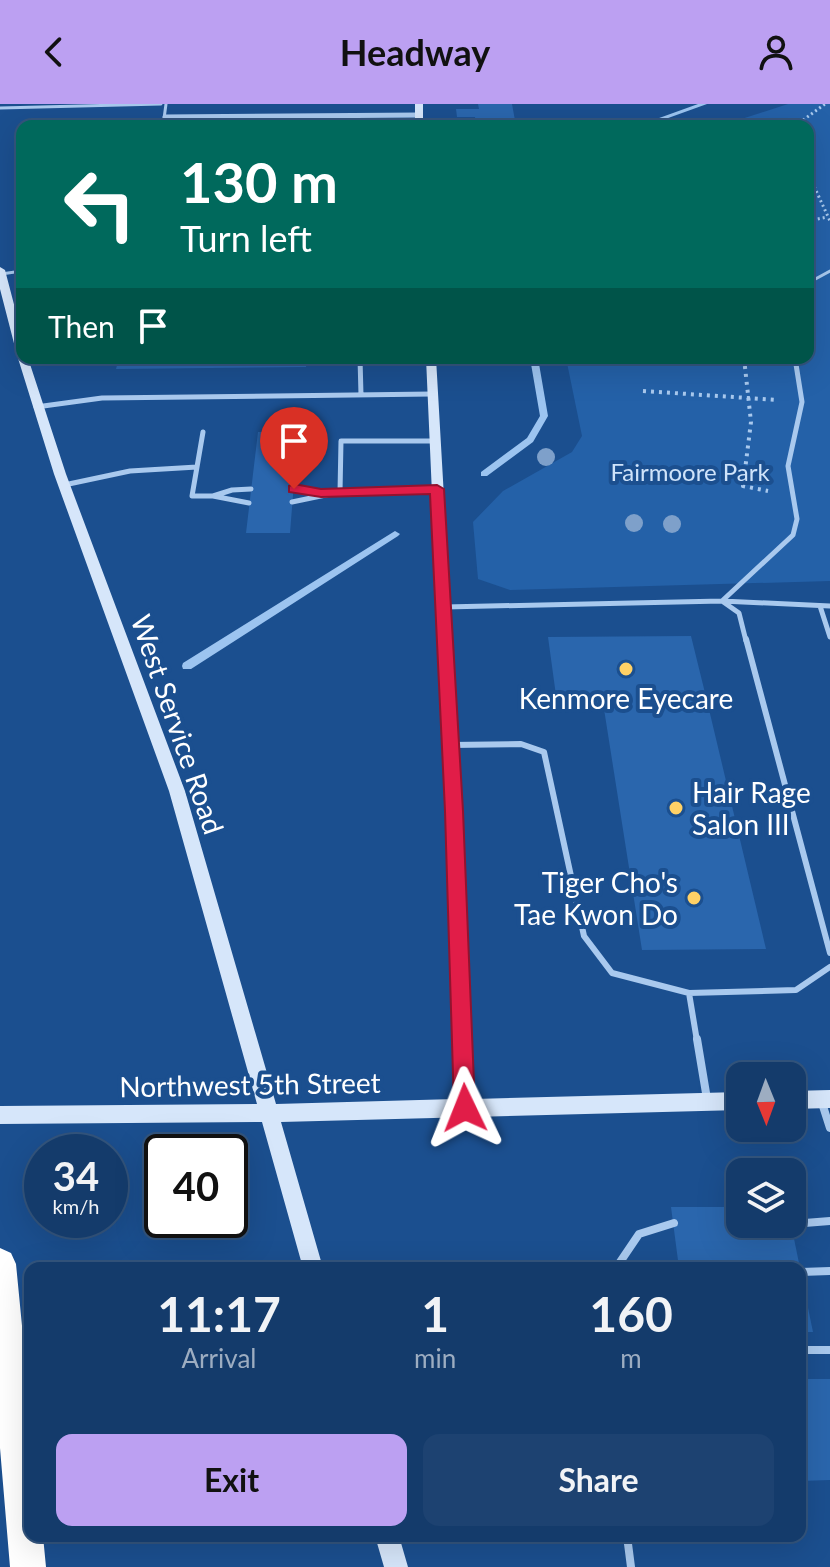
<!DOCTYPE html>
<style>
:root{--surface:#143b6b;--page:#1d4271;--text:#f1f3f6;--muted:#9dadc1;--line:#33557e;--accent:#bca0f2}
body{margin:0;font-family:Lato,sans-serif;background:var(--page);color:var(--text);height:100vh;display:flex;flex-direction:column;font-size:30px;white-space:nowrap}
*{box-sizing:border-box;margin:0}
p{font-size:26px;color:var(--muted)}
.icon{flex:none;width:44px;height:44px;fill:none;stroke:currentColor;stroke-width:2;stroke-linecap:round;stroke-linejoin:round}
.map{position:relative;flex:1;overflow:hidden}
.details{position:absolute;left:24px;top:1158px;width:782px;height:280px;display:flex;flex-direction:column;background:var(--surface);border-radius:16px;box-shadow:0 8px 32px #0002,0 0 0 2px var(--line)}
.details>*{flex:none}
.guide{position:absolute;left:16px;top:16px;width:798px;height:244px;border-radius:16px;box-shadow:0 8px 32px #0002,0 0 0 2px var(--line);background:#00695c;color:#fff;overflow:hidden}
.needle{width:52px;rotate:179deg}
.fabs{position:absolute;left:726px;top:958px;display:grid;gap:16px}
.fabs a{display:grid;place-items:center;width:80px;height:80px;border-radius:16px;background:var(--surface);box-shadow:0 8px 32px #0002,0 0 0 2px var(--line);font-size:40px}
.speed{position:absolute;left:24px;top:1030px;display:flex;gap:16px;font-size:40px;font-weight:700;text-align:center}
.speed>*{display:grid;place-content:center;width:104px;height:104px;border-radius:50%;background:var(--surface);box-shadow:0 8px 32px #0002,0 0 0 2px var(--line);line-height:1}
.speed small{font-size:20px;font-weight:400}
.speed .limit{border:4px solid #111;border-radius:12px;background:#fff;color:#111}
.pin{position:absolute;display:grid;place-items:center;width:68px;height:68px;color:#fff;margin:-82px -34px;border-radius:50% 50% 50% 0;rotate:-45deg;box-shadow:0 0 8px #0007}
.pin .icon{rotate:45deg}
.me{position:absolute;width:88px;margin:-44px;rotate:358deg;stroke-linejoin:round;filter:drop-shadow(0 0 6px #0008)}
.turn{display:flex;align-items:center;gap:28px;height:168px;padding:0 32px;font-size:36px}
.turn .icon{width:104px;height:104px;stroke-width:2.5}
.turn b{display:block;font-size:56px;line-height:68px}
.then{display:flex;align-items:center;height:76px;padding:0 32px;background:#0003;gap:16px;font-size:30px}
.eta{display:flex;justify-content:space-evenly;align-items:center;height:136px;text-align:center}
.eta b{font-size:48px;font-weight:700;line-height:56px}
.cta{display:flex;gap:16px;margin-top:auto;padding:16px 32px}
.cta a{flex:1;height:92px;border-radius:16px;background:var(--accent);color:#111;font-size:32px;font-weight:700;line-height:92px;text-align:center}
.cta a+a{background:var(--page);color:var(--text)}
header{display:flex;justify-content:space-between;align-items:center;height:104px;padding:0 32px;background:var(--accent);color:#111;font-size:36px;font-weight:700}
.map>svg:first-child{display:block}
</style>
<header><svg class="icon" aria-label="back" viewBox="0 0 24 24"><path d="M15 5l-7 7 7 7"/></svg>Headway<svg class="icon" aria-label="person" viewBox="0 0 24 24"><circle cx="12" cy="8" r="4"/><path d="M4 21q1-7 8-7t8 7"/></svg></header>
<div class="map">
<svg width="830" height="1463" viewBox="0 0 830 1463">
<rect width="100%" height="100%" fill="#1b4f8f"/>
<path fill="#2461a8" d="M788,0H830V477L510,486L478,475L473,418L503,387L572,348L582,332L566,254H808V22H720Z"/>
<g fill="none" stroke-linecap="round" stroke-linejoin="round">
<path fill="#9cc4f0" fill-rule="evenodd" d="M698,0H707L646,22H637Z
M530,254H538L548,312L533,338L487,372H481V368L527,334L540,312Z
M395,427L400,430L398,432L191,565H183L182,562L183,559Z"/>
</g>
<path fill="#2a66ad" d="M478,0H512L516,22H476L475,13H457L456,5H479Z
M302,17L301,22H202L203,18Z
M119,254H307L306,263L116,265Z
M258,328H298L290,429H246Z
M691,532L707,597L766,845L642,846L604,605L558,606L548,533Z
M671,1103H740V1120H791L800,1164H679Z
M800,1170H801L813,1228H800Z
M800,1275H830V1376L800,1377Z"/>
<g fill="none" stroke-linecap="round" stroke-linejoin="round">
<path stroke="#a9c9ee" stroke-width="3" stroke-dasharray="2 3" stroke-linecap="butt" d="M795,22L825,0
M808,69L830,117
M808,117L827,113"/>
<path stroke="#a9c9ee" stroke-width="4" stroke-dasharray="3 5" stroke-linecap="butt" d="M744,254L751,318L743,382L768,387
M643,287L778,296"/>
<path stroke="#a9c9ee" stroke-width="3" d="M0,4L161,0
M359,11V22
M163,22L166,0
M1,170L22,167
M808,179L830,167"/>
<path stroke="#a9c9ee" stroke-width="5" d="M360,254L361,291
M795,254L802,298L788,362L797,415L793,431L722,497L830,502
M36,303L102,294L432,290
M435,337H341L340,388L437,385
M197,363L203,328
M64,381L130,367L197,363L192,392H213
M294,385L321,389
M292,398L340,388
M249,399L213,392L232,386L251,385
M820,502L830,533
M445,503L722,497L739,509L746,537"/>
<path stroke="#a9c9ee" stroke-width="6" d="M746,535L830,849
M451,641L521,640L544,648L584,832L612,869L689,889
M697,937L689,889L796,886L830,863"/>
<path stroke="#a9c9ee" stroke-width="8" d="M697,935L707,995
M822,999L830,1024
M792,1120L830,1117
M616,1164L639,1130L674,1119
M801,1168L830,1167
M800,1246H830
M627,1432L631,1463"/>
<path stroke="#a9c9ee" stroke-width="5" d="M165,13L419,11"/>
<path fill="#d6e6fa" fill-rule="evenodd" d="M415,0H423V22H415Z
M0,163L5,166L22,231V254H28L66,370L185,687L276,1000L455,995L446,707L426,254H436L462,707L474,995L740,988V1006L281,1018L323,1164H303L262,1018L0,1020V1002L257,1000L169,687L54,370L17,251L0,185Z
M830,986V1004L792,1005V987Z
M375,1432H399L408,1463H384Z"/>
<path fill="#fff" fill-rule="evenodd" d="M0,1144L11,1149L16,1160L30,1304V1432H43L46,1463H10L0,1344Z"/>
</g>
<g fill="#7ea0ca">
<circle cx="546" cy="353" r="9"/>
<circle cx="634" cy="419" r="9"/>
<circle cx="672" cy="420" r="9"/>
</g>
<path fill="#e11d48" stroke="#92132f" stroke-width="2" d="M294,380L321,385L437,381L444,385L463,707L475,1004L472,1011L465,1014L457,1011L454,1004L445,707L430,390L321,393L289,388V382Z"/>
<g fill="#ffd166" stroke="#1b4f8f" stroke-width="3">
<circle cx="626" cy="565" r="8"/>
<circle cx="676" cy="704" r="8"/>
<circle cx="694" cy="794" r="8"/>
</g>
<g text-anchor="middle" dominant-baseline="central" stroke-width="8" stroke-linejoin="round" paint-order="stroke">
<g font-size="24" fill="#cfe3fa" stroke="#1b4f8f">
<text x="690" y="367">Fairmoore Park</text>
</g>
<g font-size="28" fill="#fff" stroke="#1b4f8f">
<text x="626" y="594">Kenmore Eyecare</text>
<text x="692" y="688" text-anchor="start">Hair Rage<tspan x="692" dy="32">Salon III</tspan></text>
<text x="678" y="778" text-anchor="end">Tiger Cho's<tspan x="678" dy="32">Tae Kwon Do</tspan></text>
</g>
<g font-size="28" fill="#fff" stroke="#1b4f8f">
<text transform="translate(178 620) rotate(71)">West Service Road</text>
<text transform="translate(250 980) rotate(-1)">Northwest 5th Street</text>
</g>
</g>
</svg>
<div class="fabs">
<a><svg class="needle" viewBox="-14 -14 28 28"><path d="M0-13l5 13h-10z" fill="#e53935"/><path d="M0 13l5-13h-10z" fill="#9dadc1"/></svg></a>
<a><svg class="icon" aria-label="layers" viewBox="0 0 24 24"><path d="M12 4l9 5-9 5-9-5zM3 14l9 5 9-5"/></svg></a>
</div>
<div class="speed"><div>34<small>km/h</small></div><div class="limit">40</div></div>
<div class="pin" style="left:294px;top:385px;background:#d93025"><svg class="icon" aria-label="arrive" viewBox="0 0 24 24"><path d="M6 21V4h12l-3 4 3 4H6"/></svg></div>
<svg class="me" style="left:465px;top:1004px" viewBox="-20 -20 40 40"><path d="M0-17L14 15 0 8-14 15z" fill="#e11d48" stroke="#fff" stroke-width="4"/></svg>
<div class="guide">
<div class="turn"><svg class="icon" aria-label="left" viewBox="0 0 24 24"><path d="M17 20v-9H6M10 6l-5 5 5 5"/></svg><div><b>130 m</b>Turn left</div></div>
<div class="then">Then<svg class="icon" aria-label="arrive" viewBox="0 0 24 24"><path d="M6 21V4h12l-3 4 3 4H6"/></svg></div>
</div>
<section class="details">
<div class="eta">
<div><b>11:17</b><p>Arrival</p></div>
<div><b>1</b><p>min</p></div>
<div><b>160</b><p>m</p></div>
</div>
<div class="cta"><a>Exit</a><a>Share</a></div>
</section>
</div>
